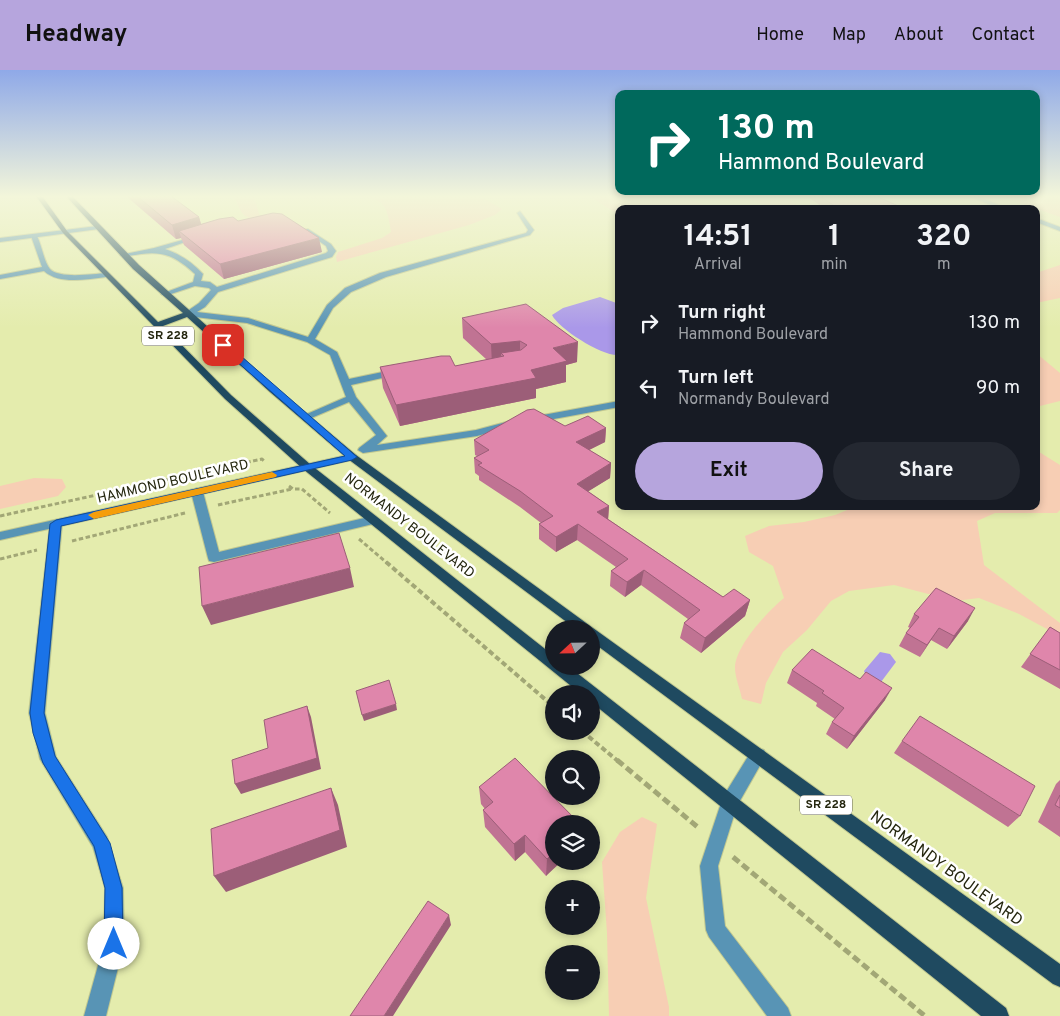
<!DOCTYPE html>
<meta charset="utf-8">
<style>
:root{--surface:#171b24;--page:#242831;--text:#f1f3f6;--muted:#9ea1a6;--accent:#b6a5dd}
body{margin:0;font-family:Overpass,sans-serif;background:var(--page);color:var(--text);height:100vh;display:flex;flex-direction:column;font-size:19px;white-space:nowrap}
*{box-sizing:border-box;margin:0}
p{font-size:16px;color:var(--muted)}
.icon{flex:none;width:28px;height:28px;fill:none;stroke:currentColor;stroke-width:2;stroke-linecap:round;stroke-linejoin:round}
.map{position:relative;flex:1;overflow:hidden}
.side{position:absolute;left:615px;top:135px;width:425px;height:305px;display:flex;flex-direction:column;background:var(--surface);border-radius:10px;box-shadow:0 2px 8px #0003}
.side>*{flex:none}
.hud{position:absolute;left:615px;top:20px;width:425px;height:105px;border-radius:10px;box-shadow:0 2px 8px #0003;background:#00695c;color:#fff;overflow:hidden}
.needle{width:32px;rotate:248deg}
.buttons{position:absolute;left:545px;top:550px;display:grid;gap:10px}
.buttons a{display:grid;place-items:center;width:55px;height:55px;border-radius:50%;background:var(--surface);box-shadow:0 2px 8px #0003;font-size:25px}
.pin{position:absolute;display:grid;place-items:center;width:42px;height:42px;color:#fff;margin:-21px;border-radius:10px;box-shadow:0 2px 8px #0006}
.me{position:absolute;width:55px;margin:-28px;rotate:0deg;stroke-linejoin:round;filter:drop-shadow(0 0 4px #0008)}
.turn{display:flex;align-items:center;gap:18px;height:105px;padding:0 20px;font-size:22px}
.turn .icon{width:65px;height:65px;stroke-width:2.5}
.turn b{display:block;font-size:35px;line-height:42px}
.eta{display:flex;justify-content:space-evenly;align-items:center;height:85px;text-align:center}
.eta b{font-size:30px;font-weight:700;line-height:35px}
.action{display:flex;gap:10px;margin-top:auto;padding:10px 20px}
.action a{flex:1;height:58px;border-radius:30px;background:var(--accent);color:#111;font-size:20px;font-weight:700;line-height:58px;text-align:center}
.action a+a{background:var(--page);color:var(--text)}
ul{padding:0;list-style:none}
li{display:flex;align-items:center;gap:15px;height:65px;padding:0 20px}
li div{flex:1}
li b{display:block;font-size:19px}
li em{font-style:normal}
header{display:flex;align-items:center;gap:30px;box-sizing:border-box;height:70px;padding:0 25px;background:var(--accent);color:#111}
header strong{font-size:24px}
nav{display:flex;gap:28px;margin-inline-start:auto;font-size:18px}
.map>svg:first-child{display:block}
</style>
<header>
<strong>Headway</strong>
<nav><a>Home</a><a>Map</a><a>About</a><a>Contact</a></nav>
</header>
<div class="map">
<svg width="1060" height="946" viewBox="0 0 1060 946">
<rect width="100%" height="100%" fill="#e4ecad"/>
<path fill="#f7ceb4" d="M233,126H254L260,147C240,151 242,140 233,126Z
M293,126H480L502,139L495,145L469,155L337,192L336,187L338,182L382,168L391,162C390,155 388,142 384,136C373,118 312,133 293,126Z
M589,126H704L694,127L691,130L713,138L619,139V145Z
M743,126H780L799,136C776,137 764,137 743,126Z
M1001,126H1060V147Z
M1060,195V228L1036,233V203Z
M1036,283L1060,303V331L1036,337Z
M1036,380L1060,395V440L1057,443H995L977,451L984,495L1060,553V566L1019,544L979,528L955,531L894,515L849,521L831,531L807,560L783,582L766,613L761,634L742,629C740,619 735,607 735,598C735,576 768,541 784,528L773,496L749,482L745,466L769,456L804,452L835,445L857,436H1036Z
M34,408L62,409L66,417L58,426L0,439V416Z
M642,747L657,754L646,828L669,937V946H609L607,863L602,792L620,762Z"/>
<path fill="#aa98e9" d="M600,227L619,234V285C603,287 559,259 552,245L563,238Z
M880,582L890,584L896,592L881,612L866,606L864,601Z"/>
<g fill="none" stroke-linecap="round" stroke-linejoin="round">
<defs>
<path id="service" d="M520,141L534,160L530,165L386,207L351,222L333,238L315,269L337,282L349,309L397,299L402,302L400,304L351,315L356,327L387,366L377,375L476,360L510,351L515,354L514,356L477,366L363,383L358,380L359,378L376,365L349,332L309,349L305,350L300,347L346,327L330,285L307,272L247,253L186,246V242L199,233L211,220L209,218L195,216L165,226L161,224L193,212L195,204C170,181 157,180 124,187L120,185L154,178L200,165V167L165,179C180,184 192,192 203,204L201,211L210,212L217,217L326,183L328,181L326,176L303,160L308,159L331,174L336,181L332,187L218,222L205,237L197,242L248,248L308,267L327,235L345,218L380,203L526,163L528,160L517,143Z
M34,164L37,166C42,176 44,192 50,199C59,209 93,204 106,203L110,205L106,207C87,209 59,215 44,201L0,209V205L42,197L31,166Z
M619,331V337L532,353L527,350L532,347Z
M197,418L203,422L219,482L373,446L379,450L373,454L214,492L209,491L208,488L191,422Z
M758,678L764,680L766,685L737,736L718,796L725,856L788,938L791,946H767L709,867L706,860L700,796L723,727L752,680Z"/>
<path id="minor" d="M97,156L99,157V159L0,172V168Z
M56,450L62,454L45,643L56,687L107,767L123,818L124,874L106,946H84L104,874L105,818L93,777L40,689L29,643L50,454Z"/>
<path id="tertiary" d="M969,126H977L1009,139H1000Z
M1036,148L1060,157V161L1036,152Z
M352,384L356,385L357,387L356,389L0,470V462Z"/>
<path id="primary" d="M36,126H42L67,161L158,252L183,243L133,199L66,126H72L139,195L276,318L356,385L593,558L1060,894V917L1053,914L591,571V559H576L348,389L270,322L187,247L163,256L231,325L311,395L554,586V596H568L1006,938L1009,946H981L591,632V624H581L303,399L225,329L63,163Z"/>
</defs>
<use href="#service" stroke="#c1c890" stroke-width="2"/>
<use href="#minor" stroke="#c1c890" stroke-width="2"/>
<use href="#tertiary" stroke="#c1c890" stroke-width="2"/>
<use href="#primary" stroke="#c1c890" stroke-width="2"/>
<path stroke="#a2a776" stroke-width="3" stroke-dasharray="4.5 2.5" stroke-linecap="butt" d="M289,416L293,419H302L330,443
M218,435L292,419
M0,446L262,389L265,392
M359,469L387,493
M72,471L185,443
M0,489L37,480"/>
<path stroke="#a2a776" stroke-width="4" stroke-dasharray="5.5 3" stroke-linecap="butt" d="M386,492L554,637
M582,661L619,692"/>
<path stroke="#a2a776" stroke-width="5" stroke-dasharray="8 4" stroke-linecap="butt" d="M617,690L700,759
M733,787L925,946"/>
<use href="#service" fill="#5894b5" fill-rule="evenodd"/>
<use href="#minor" fill="#5894b5" fill-rule="evenodd"/>
<use href="#tertiary" fill="#5894b5" fill-rule="evenodd"/>
<use href="#primary" fill="#1f4a60" fill-rule="evenodd"/>
</g>
<path fill="#c07393" d="M126,126H171L199,147L201,154L238,151L322,182L224,209L184,175L181,168L176,169Z
M807,126H876L905,139H825Z
M462,248L577,292L566,295V312L536,319V328L400,356L383,318L380,297L455,296L487,290L463,268Z
M565,356L606,358L605,372L589,380L611,393L610,408L588,421L609,436L608,449L723,527L750,530L745,546L701,583L680,568L684,553L688,549L641,515L625,527L610,516L611,501L616,497L577,470L556,482L539,469V454L541,453L520,437L479,410V406L475,403L474,388L477,386L475,385L474,370Z
M914,544L968,551L947,579L931,570L920,587L899,576L906,563L910,558L908,557Z
M1050,557L1060,563V619L1021,597Z
M792,600L885,630L847,679L826,664L832,652L835,649L816,636L817,633L787,613Z
M902,671L1020,746L1008,757L894,683Z
M1060,710V767L1038,752L1056,714Z
M479,717L580,754L546,806L525,782L515,791L485,757L483,740L485,739L481,734Z"/>
<path fill="#9c5e78" d="M199,147L203,161H179L181,168L176,169L172,155Z
M319,168L322,182L224,209L220,194Z
M520,271V291L504,286L501,283V293L492,295L491,274Z
M578,272L577,292L566,295V312L536,319V328L400,356L396,335L531,300L553,278Z
M606,358L605,372L575,387L576,372Z
M611,393L610,408L576,429L577,414Z
M609,436L608,451L597,442Z
M578,454L577,470L556,482V467Z
M350,498L354,517L211,555L202,536Z
M644,500L641,515L625,527L627,512Z
M750,530L745,546L701,583L705,568Z
M975,538L968,551L947,579L954,566Z
M939,558L931,570L920,587L927,575Z
M892,618L885,630L847,679L854,666Z
M396,634L397,640L364,651L362,645Z
M307,636L311,647L321,699L241,724L235,714Z
M331,718L338,735L347,777L226,822L214,806Z
M525,765V782L515,791L514,774Z
M554,783V791H562L546,806L547,789Z
M449,845L451,855L393,946H384Z"/>
<path fill="#df86ab" stroke="#9c5e78" d="M137,126H171L199,147L172,155Z
M820,126H876L905,139H839Z
M273,143L282,144L319,168L220,194L179,161L219,149L233,147L238,151Z
M526,234L578,272L553,278L567,291L531,300L536,308L396,335L380,297L441,286H450L455,296L504,286L501,283L521,280L527,275L520,271L491,274L462,248Z
M534,339L565,356L588,346L606,358L576,372L611,393L577,414L609,436L597,442L723,527L734,519L750,530L705,568L684,553L700,540L644,500L627,512L611,501L628,489L578,454L556,467L539,454L553,446L520,421L478,395L482,393L474,388L489,380L474,370L527,340Z
M339,463L350,498L202,536L199,497Z
M936,518L975,538L954,566L939,558L927,575L906,563L919,547L914,544Z
M1050,557L1060,563V600L1030,584Z
M812,579L860,609L866,602L892,618L854,666L832,652L844,638L822,623L824,621L792,600Z
M389,610L396,634L362,645L356,621Z
M307,636L317,688L235,714L232,690L268,678L264,650Z
M920,646L1035,716L1020,746L902,671Z
M515,688L580,754H554V783L547,789L525,765L514,774L483,740L493,732L479,717Z
M331,718L340,760L214,806L211,759Z
M1060,725V738L1055,735Z
M428,831L449,845L384,946H350Z"/>
<linearGradient id="sky" x2="0" y2="1"><stop stop-color="#8fa9e8"/><stop offset="0.49" stop-color="#f3f6da"/><stop offset="1" stop-color="#f3f6da" stop-opacity="0"/></linearGradient>
<rect width="1060" height="258" fill="url(#sky)"/>
<path fill="#1a73e8" stroke="#114b97" d="M220,273H226L357,387L352,390L61,456L44,643L55,686L110,773L122,818L123,874L120,881L114,884L107,881L104,874L105,818L94,776L43,693L33,663L30,643L50,454L56,450L345,386L220,277Z"/>
<path fill="#f59e0b" d="M272,402L277,405L276,407L94,449L88,445L94,442Z"/>
<g text-anchor="middle" dominant-baseline="central" stroke-width="5" stroke-linejoin="round" paint-order="stroke">
<g fill="#fff" stroke="#666756" stroke-width="1">
<rect x="142" y="256.5" width="52" height="19" rx="4"/>
<rect x="800" y="725.5" width="52" height="19" rx="4"/>
</g>
<g font-size="12" font-weight="bold" fill="#24260e">
<text x="168" y="266">SR 228</text>
<text x="826" y="735">SR 228</text>
</g>
<g font-size="14" fill="#24260e" stroke="#fff">
<text transform="translate(173 412) rotate(-13)">HAMMOND BOULEVARD</text>
<text transform="translate(409 456) rotate(38)">NORMANDY BOULEVARD</text>
</g>
<g font-size="16" fill="#24260e" stroke="#fff">
<text transform="translate(946 799) rotate(36)">NORMANDY BOULEVARD</text>
</g>
</g>
</svg>
<div class="buttons">
<a><svg class="needle" viewBox="-14 -14 28 28"><path d="M0-13l5 13h-10z" fill="#e53935"/><path d="M0 13l5-13h-10z" fill="#9ea1a6"/></svg></a>
<a><svg class="icon" aria-label="sound" viewBox="0 0 24 24"><path d="M4 9h4l5-4v14l-5-4H4zM17 9q2 3 0 6"/></svg></a>
<a><svg class="icon" aria-label="search" viewBox="0 0 24 24"><circle cx="10" cy="10" r="6"/><path d="M15 15l6 6"/></svg></a>
<a><svg class="icon" aria-label="layers" viewBox="0 0 24 24"><path d="M12 4l9 5-9 5-9-5zM3 14l9 5 9-5"/></svg></a>
<a>+</a>
<a>−</a>
</div>
<div class="pin" style="left:223px;top:275px;background:#d93025"><svg class="icon" aria-label="arrive" viewBox="0 0 24 24"><path d="M6 21V4h12l-3 4 3 4H6"/></svg></div>
<svg class="me" style="left:114px;top:874px" viewBox="-20 -20 40 40"><circle r="19" fill="#fff"/><path d="M0-13L10 11 0 6-10 11z" fill="#1a73e8"/></svg>
<div class="hud">
<div class="turn"><svg class="icon" aria-label="right" viewBox="0 0 24 24"><path d="M7 20v-9h11M14 6l5 5-5 5"/></svg><div><b>130 m</b>Hammond Boulevard</div></div>
</div>
<section class="side">
<div class="eta">
<div><b>14:51</b><p>Arrival</p></div>
<div><b>1</b><p>min</p></div>
<div><b>320</b><p>m</p></div>
</div>
<ul>
<li><svg class="icon" aria-label="right" viewBox="0 0 24 24"><path d="M7 20v-9h11M14 6l5 5-5 5"/></svg><div><b>Turn right</b><p>Hammond Boulevard</p></div><em>130 m</em></li>
<li><svg class="icon" aria-label="left" viewBox="0 0 24 24"><path d="M17 20v-9H6M10 6l-5 5 5 5"/></svg><div><b>Turn left</b><p>Normandy Boulevard</p></div><em>90 m</em></li>
</ul>
<div class="action"><a>Exit</a><a>Share</a></div>
</section>
</div>
